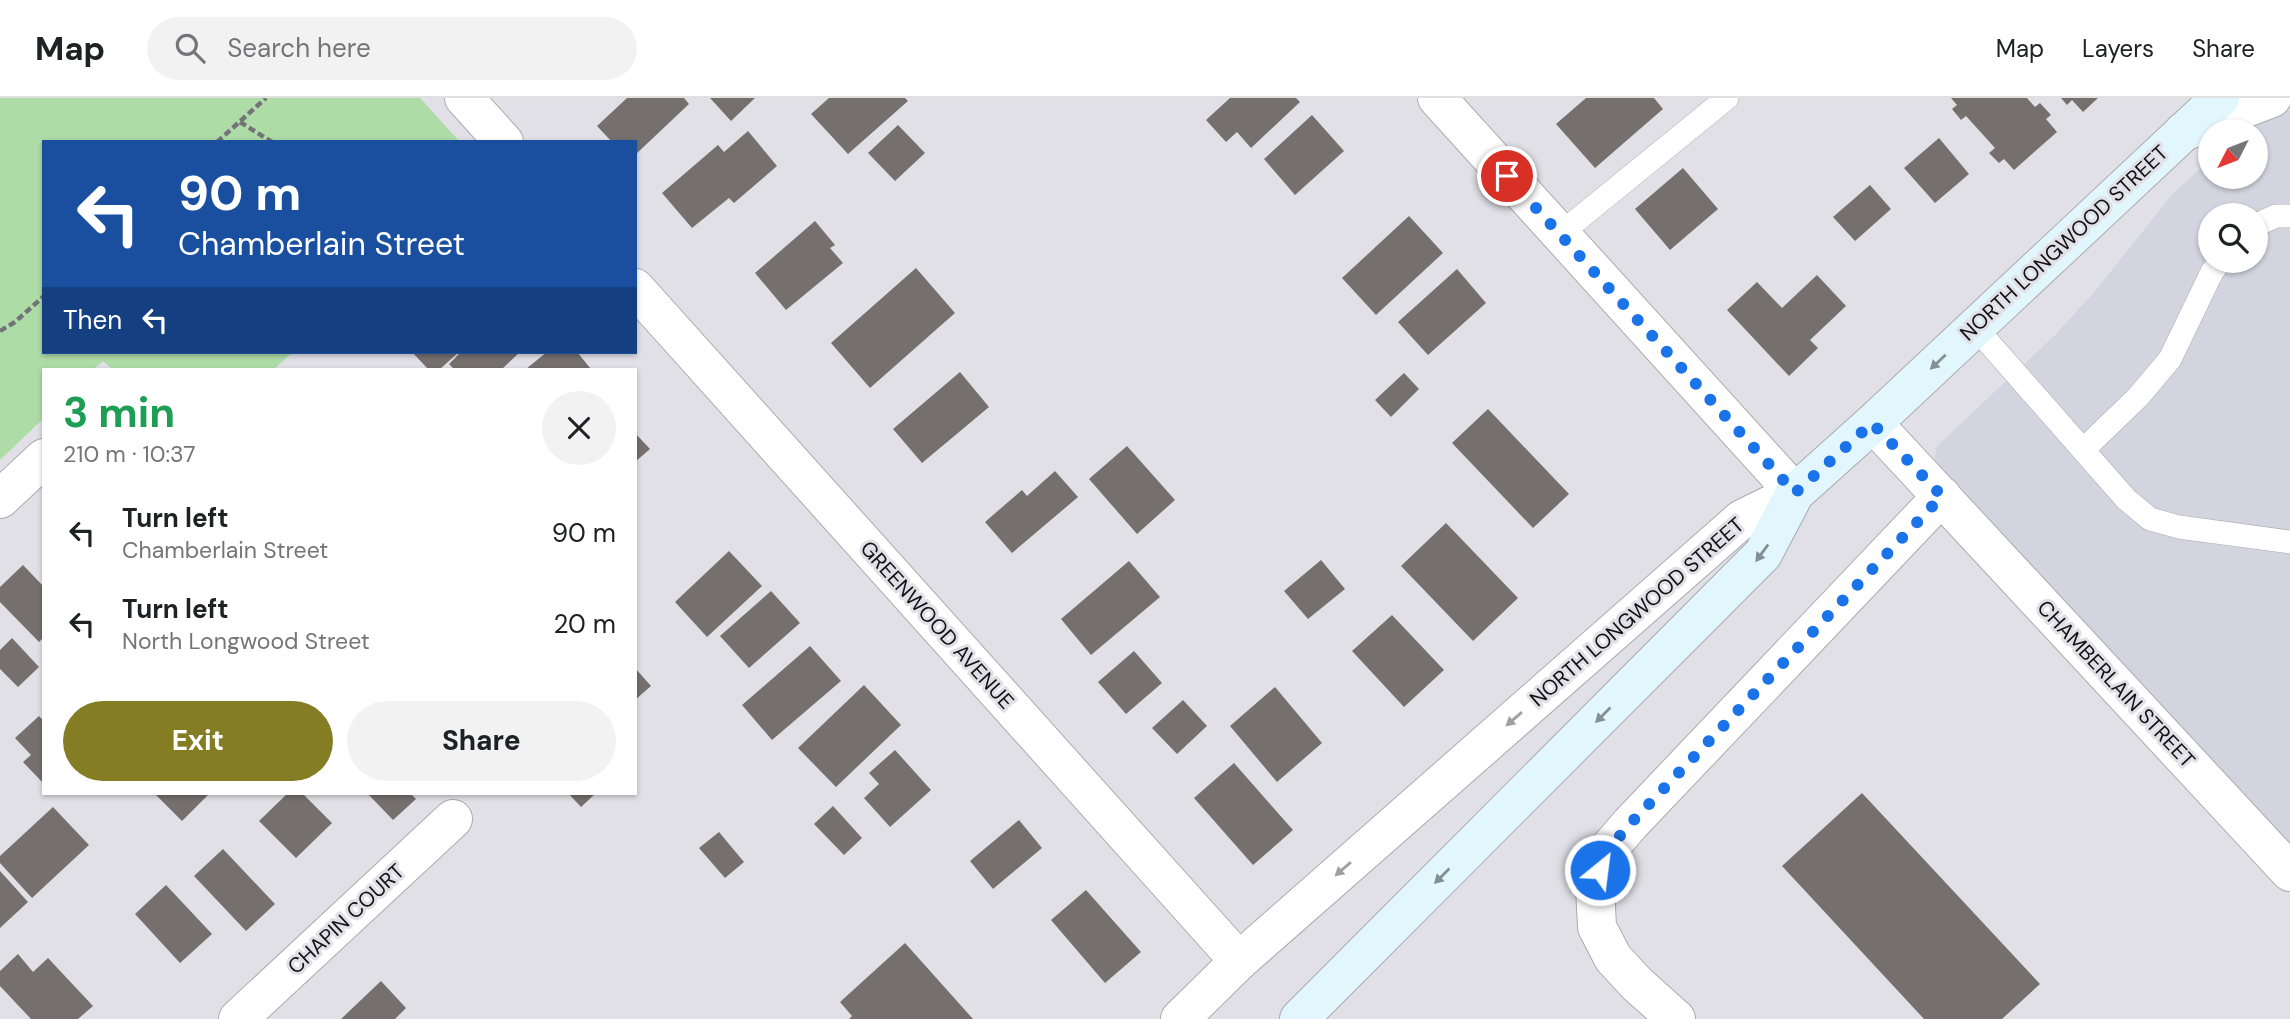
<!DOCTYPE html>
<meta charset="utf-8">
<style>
:root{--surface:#fff;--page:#f2f2f2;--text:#202124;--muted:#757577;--line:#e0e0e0;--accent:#847d24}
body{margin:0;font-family:"DM Sans",sans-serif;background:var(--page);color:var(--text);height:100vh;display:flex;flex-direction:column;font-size:26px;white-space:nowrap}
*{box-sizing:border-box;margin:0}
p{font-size:23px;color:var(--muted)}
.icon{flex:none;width:38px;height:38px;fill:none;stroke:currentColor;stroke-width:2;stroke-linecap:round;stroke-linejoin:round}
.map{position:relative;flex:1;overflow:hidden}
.panel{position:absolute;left:42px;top:270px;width:595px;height:427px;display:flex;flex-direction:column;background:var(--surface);border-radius:0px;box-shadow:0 2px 5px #0004}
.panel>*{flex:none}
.hud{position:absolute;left:42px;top:42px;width:595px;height:214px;border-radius:0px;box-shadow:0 2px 5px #0004;background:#1a4fa0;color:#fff;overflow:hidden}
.needle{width:46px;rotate:228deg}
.controls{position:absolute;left:2198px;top:21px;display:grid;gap:14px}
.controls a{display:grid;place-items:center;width:70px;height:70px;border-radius:50%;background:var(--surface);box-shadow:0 2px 5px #0004;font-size:35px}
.pin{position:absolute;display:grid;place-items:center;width:60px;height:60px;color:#fff;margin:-30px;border:4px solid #fff;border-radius:50%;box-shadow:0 2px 7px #0007}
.me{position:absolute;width:77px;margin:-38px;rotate:29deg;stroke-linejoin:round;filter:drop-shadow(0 0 5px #0008)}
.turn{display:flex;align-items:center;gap:24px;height:147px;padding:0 21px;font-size:32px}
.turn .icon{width:91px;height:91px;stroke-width:2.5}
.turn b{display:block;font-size:49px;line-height:60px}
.then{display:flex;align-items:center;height:66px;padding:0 21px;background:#0003;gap:14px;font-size:26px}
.round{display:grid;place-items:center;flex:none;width:74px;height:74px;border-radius:37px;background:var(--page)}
.summary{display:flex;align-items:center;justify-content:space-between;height:119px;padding:0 21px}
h1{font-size:42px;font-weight:700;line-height:52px;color:#1e9e55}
.action{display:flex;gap:14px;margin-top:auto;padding:14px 21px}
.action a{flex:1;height:80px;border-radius:42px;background:var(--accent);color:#fff;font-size:28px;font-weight:700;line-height:80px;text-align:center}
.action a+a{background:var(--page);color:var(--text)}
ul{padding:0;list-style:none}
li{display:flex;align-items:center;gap:21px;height:91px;padding:0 21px}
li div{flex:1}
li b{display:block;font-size:26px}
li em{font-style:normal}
header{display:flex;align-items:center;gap:42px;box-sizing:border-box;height:98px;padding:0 35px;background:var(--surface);border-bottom:2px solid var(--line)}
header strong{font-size:33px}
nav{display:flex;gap:38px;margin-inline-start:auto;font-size:24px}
.search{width:490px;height:63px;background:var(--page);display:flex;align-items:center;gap:18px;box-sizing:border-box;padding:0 24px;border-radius:38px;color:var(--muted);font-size:26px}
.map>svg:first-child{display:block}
</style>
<header>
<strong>Map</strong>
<div class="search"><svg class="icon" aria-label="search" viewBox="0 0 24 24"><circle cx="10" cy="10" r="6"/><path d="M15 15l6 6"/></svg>Search here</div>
<nav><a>Map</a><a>Layers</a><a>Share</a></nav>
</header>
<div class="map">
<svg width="2290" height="921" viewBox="0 0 2290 921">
<rect width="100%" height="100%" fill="#e0e0e6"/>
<path fill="#d4d4e1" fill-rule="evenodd" d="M2285,13H2290V755L1934,363L1937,348L2055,237L2096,192L2174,94L2210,62V79H2256V33H2242L2249,27ZM2210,117H2256V163H2210Z"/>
<path fill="#aedca7" d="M0,0H420L460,44H44V254H293L274,271H112L103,263L94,271H44V320L0,362Z"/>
<path fill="#75706e" d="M627,0H684L689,6L635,57V44H612L597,28Z
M710,0H755L731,23Z
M829,0H905L908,3L848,56L811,16Z
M1230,0H1296L1300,4L1251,50L1237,34L1226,44L1206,22Z
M1586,0H1654L1663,11L1595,70L1556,26Z
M1951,0H2027L2035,9L2040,5L2051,17L2046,21L2057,34L2014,72L2004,61L1999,65L1989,55L1995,50L1966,18L1961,22L1952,11L1957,7Z
M2061,0H2098L2083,14L2072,2L2067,7Z
M1312,17L1344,53L1295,97L1264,61Z
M898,27L925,55L895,83L868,55Z
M748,33L777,68L734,105L729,100L692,130L662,95L718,47L724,54Z
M1939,40L1969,76L1935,105L1904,70Z
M1683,70L1718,111L1670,152L1635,111Z
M1870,87L1891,111L1855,143L1833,119Z
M1409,118L1443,155L1376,217L1342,180Z
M815,123L835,147L830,150L843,165L786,212L755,175Z
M916,170L955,215L870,290L831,245Z
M1457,171L1486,205L1428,257L1398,224Z
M1817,177L1846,208L1810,242L1818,250L1789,278L1727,212L1757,184L1782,210Z
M412,254H459L440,271H428Z
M461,254H520L502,271H454L449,266Z
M547,254H577L591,271H526Z
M960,274L989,309L922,365L893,331Z
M1404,275L1419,291L1391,319L1375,302Z
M1488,311L1569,396L1533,430L1452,345Z
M635,335L650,351L635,364Z
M1127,348L1175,402L1137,436L1089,381Z
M1055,373L1078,399L1012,455L985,424L1022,392L1027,398Z
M1446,425L1518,500L1473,543L1401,468Z
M729,453L762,488L707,539L675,504Z
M1321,462L1345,491L1308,521L1284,493Z
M1129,463L1160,499L1091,557L1061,521Z
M23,467L44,489V539L39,544L0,504V489Z
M771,493L800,525L749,570L720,538Z
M1392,517L1444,572L1404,609L1352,553Z
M12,540L39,569L18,589L0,571V552Z
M810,548L841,583L772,642L742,607Z
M1134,553L1162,585L1126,616L1098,584Z
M635,570L651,588L635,602Z
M864,587L901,627L836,689L798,650Z
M1275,589L1322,645L1277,684L1230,628Z
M1183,602L1207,628L1177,656L1152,630Z
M39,618L44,623V686L23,664L31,657L15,640Z
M895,652L931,692L890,729L864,700L879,686L869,675Z
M1234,665L1293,732L1253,767L1194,700Z
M158,695H207L209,696L182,723L156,697Z
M288,695H302L332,725L296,760L259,723Z
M367,695H410L416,701L393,722Z
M568,695H596L581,709Z
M1862,695L2040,886L2002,921H1924L1782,768Z
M833,708L862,740L844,757L814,726Z
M53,709L89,747L32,800L0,765V758Z
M1019,722L1042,750L993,791L970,763Z
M719,734L744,764L725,780L699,750Z
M223,751L275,806L246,833L194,778Z
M0,773L28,804L0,830Z
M166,787L212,836L180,865L135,816Z
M1086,792L1141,854L1105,885L1051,822Z
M905,845L973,921H849L852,918L840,904Z
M18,856L33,874L48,860L93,908L78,921H31L0,888V873Z
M381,883L406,910L395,921H341Z"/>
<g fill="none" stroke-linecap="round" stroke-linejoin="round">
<defs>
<path id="service" d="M2256,127L2276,118H2290
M1560,136L1727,0
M1975,229L2126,401L2150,421L2179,429L2290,444
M2083,352L2138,299L2170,261L2212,174L2220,163"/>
<path id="minor" d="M464,0L504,44
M1437,0L1795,395
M2183,34L2272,0
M635,190L1239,863
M1873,325L2290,774
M0,401L44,360
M238,921L453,721
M1676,921L1637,886L1613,860L1597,829L1595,789L1605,755L1631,725L1942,398"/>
<path id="tertiary" d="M1180,921L1239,863L1742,421L1795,395"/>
<path id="secondary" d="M1299,921L1763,456L1795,395L1873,325L2220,0"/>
</defs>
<use href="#service" stroke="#abaab0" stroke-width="24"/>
<use href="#minor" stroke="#abaab0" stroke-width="40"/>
<use href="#tertiary" stroke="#abaab0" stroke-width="40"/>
<use href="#secondary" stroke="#abaab0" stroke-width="40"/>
<path stroke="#747478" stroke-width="4.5" stroke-dasharray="7 3.5" stroke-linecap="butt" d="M240,24L272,44
M217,44L266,0
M0,233L15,224L44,198"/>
<use href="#service" stroke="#fff" stroke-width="23"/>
<use href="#minor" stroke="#fff" stroke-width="38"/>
<use href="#tertiary" stroke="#fff" stroke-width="38"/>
<use href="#secondary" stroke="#e2f6fd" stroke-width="38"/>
</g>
<defs><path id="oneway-solid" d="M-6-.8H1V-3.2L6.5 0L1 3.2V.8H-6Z" transform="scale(1.75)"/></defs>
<g fill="#848f94">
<use href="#oneway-solid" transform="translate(1938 264) rotate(137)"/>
<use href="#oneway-solid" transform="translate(1762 455) rotate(126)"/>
<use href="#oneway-solid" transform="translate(1603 617) rotate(135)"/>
<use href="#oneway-solid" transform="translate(1442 778) rotate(135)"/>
</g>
<g fill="#a0a0a1">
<use href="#oneway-solid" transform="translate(1514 621) rotate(139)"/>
<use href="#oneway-solid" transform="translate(1343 771) rotate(139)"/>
</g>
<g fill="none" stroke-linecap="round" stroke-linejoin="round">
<path stroke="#1a73e8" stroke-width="12" stroke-dasharray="0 21.6" d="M1507,78L1795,395L1872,325L1942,398L1631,725L1605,755L1600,772"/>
</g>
<g text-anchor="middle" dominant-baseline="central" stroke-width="6" stroke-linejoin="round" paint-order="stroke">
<g font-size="21" fill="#121214" stroke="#e0e0e6">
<text transform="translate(2064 145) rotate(-43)">NORTH LONGWOOD STREET</text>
<text transform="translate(1637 514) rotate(-41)">NORTH LONGWOOD STREET</text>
<text transform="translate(937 527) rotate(48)">GREENWOOD AVENUE</text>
<text transform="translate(2116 586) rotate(47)">CHAMBERLAIN STREET</text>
<text transform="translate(346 821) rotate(-43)">CHAPIN COURT</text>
</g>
</g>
</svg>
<div class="controls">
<a><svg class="needle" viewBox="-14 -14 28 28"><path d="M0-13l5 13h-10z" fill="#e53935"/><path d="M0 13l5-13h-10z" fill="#757577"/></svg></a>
<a><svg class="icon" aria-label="search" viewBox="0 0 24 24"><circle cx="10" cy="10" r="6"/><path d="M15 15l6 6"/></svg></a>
</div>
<div class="pin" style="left:1507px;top:78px;background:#d93025"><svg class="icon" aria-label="arrive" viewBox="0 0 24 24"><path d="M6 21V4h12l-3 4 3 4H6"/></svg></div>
<svg class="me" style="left:1600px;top:772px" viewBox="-20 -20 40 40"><circle r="17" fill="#1a73e8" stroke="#fff" stroke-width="3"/><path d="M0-11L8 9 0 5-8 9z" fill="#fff"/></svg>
<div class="hud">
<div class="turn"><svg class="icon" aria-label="left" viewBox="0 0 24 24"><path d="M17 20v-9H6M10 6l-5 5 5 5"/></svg><div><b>90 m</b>Chamberlain Street</div></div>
<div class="then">Then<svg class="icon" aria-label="left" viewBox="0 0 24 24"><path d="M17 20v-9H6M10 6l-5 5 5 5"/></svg></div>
</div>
<section class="panel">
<div class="summary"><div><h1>3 min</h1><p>210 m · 10:37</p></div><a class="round"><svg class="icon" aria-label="close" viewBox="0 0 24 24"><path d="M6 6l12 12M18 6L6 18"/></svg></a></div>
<ul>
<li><svg class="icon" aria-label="left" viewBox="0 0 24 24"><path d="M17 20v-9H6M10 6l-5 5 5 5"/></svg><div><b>Turn left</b><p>Chamberlain Street</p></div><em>90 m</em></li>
<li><svg class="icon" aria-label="left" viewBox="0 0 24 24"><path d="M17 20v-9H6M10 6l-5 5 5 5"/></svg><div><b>Turn left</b><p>North Longwood Street</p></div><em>20 m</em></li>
</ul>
<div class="action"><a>Exit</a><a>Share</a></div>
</section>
</div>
